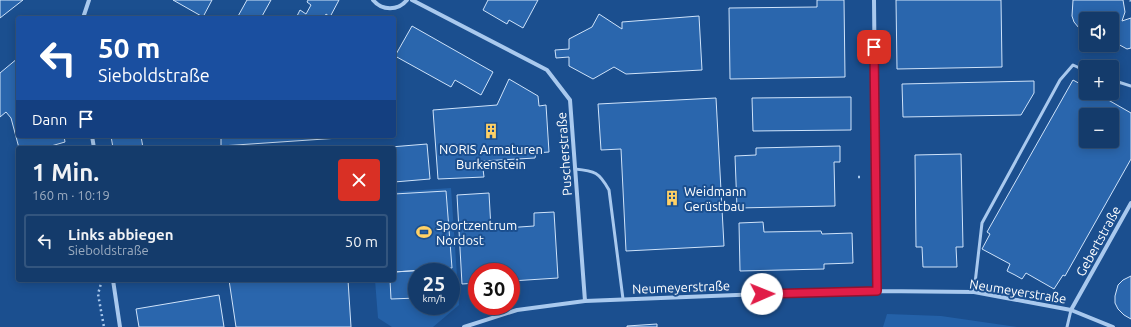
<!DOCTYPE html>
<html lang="de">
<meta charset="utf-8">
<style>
:root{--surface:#143b6b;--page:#1d4271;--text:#f1f3f6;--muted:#9dadc1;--line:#33557e}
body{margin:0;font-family:Ubuntu,sans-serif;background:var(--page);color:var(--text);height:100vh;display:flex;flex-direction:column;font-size:15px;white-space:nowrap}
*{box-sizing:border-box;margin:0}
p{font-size:13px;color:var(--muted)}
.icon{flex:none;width:22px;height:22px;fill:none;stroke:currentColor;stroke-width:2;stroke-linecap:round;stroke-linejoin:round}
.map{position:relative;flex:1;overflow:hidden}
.sheet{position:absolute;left:16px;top:146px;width:380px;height:136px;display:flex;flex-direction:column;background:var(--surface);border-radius:4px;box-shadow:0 2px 10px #0003,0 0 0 1px var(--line)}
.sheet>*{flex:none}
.guide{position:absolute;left:16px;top:16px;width:380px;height:122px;border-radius:4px;box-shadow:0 2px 10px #0003,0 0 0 1px var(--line);background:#1a4fa0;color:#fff;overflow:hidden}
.buttons{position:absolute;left:1079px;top:12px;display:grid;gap:8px}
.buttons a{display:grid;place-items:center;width:40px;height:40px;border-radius:4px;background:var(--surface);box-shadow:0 2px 10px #0003,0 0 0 1px var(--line);font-size:20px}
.speed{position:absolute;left:408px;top:263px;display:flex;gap:8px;font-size:20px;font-weight:700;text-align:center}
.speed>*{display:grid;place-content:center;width:52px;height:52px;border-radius:50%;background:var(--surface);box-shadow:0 2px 10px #0003,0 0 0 1px var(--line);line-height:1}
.speed small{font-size:10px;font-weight:400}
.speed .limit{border:6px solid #d22;background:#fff;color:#111}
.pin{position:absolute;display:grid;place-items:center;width:34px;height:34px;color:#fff;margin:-17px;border-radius:8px;box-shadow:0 2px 6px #0006}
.me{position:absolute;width:44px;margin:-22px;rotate:89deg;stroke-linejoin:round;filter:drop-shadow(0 0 3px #0008)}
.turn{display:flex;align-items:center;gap:14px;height:84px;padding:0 16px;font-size:18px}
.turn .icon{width:52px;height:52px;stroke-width:2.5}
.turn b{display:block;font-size:28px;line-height:34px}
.then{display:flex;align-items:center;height:38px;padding:0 16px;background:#0003;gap:8px;font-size:15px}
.round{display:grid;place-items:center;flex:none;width:42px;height:42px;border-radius:4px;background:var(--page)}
.head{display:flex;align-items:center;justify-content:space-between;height:68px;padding:0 16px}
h1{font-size:24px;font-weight:600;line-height:30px}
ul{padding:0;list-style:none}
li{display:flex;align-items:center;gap:12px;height:54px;margin:0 8px 6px;padding:0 8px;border:2px solid var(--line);border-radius:4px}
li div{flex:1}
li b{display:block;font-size:15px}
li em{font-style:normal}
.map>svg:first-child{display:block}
</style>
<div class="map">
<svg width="1131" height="327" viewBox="0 0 1131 327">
<rect width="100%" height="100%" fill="#1b4f8f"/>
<path fill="#2461a8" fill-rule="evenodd" d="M451,188L459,305L433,327H392L378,318L375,280H394V192ZM417,272H451V306H417Z
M887,314L941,316L1017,327H883Z"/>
<path fill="#2a66ad" stroke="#cfe3fa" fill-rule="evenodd" d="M0,0H23L0,18Z
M173,0H212L203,17Z
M247,0H271L261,18H237Z
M308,0H339L330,17L326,14L324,18H296L300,10L306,14L311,5L307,2Z
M488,0H538L523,28L509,20L507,24L483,10Z
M817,0H844L845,77L730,79L729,8L817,7Z
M896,0H1001L1002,67L897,69Z
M1073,0H1123L1125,12L1122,21L1131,18V48L1127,49L1116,43L1112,34V19H1086V33L1079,28L1074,22L1072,16Z
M599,14L622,29V22L699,16L702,70L626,74L614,67L593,79L569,66V57L556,58L555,50L569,49V39L592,27Z
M412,26L493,72L481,95L455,80L451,87L395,56Z
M18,58V136H64L65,142L44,148H19L11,118L6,112L0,117V73Z
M509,79L538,96L539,106L546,105L549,152L536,153L535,158L482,161L484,177L438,179L433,110L497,105Z
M1073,80L1086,87V93H1096L1131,113V159L1065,276L1063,275L1054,289L1026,273L1022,279L1015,275L1007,271L1010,264L982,249L990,234L987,232ZM1086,115H1112V141H1086Z
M1034,81V93L1021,115L903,117L902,84Z
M851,97V130L753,131L752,98Z
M716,98L724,246L626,251L621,149L601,150L598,104Z
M111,136H141L143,148H113Z
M221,136H354V137L221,146Z
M427,144L430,179L394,182V148H378Z
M840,146V162H834L835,206L737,208L735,156L756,155V148Z
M961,154L963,247H956L957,267H923L922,247H916L915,155Z
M446,191L452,268L394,272V194Z
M489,193L491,229L534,226V213L554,212L558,278L511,281V272H477V283L462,284L457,195Z
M763,222L764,232L821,231L822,234L852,233L853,263L824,264V269L740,271L739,223Z
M444,269L445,272H417V298L391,299L390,280H394V272Z
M1131,276V319L1124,315L1118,309L1115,303V296L1118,285L1123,280Z
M229,280H348L351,327H236Z
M219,295L224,327H139L136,309Z
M657,324V327H627V326Z"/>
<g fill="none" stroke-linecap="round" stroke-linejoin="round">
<path stroke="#a9c9ee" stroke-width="2.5" stroke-dasharray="2 3" stroke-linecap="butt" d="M1130,0L1131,1
M858,177H860
M102,280L98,294L104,327"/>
<path stroke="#a9c9ee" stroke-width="3" d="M1112,80L1131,86
M575,169C595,171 599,172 609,190L623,299
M974,292L982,223L1060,80L1073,65L1086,71
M1067,327L1071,310"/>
<path stroke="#a9c9ee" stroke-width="4" d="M373,0C382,11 398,11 407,0
M412,0L547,70L570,100L585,301
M874,0L877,291
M83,18L89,0
M92,136L94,148
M113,280L120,327
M1071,310L1131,203
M464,327L517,310L585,301L762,294L877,291L974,292L1071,310L1113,327"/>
</g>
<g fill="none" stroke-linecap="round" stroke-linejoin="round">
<defs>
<path id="route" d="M762,294L877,291L874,47"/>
</defs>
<use href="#route" stroke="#92132f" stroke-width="10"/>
<use href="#route" stroke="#e11d48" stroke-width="7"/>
</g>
<defs>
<symbol id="building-bare" viewBox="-9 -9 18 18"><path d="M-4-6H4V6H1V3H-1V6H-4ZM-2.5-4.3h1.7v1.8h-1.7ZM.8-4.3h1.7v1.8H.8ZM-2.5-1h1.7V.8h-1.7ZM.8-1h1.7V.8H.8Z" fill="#ffd166" stroke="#1b4f8f" stroke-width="2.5" paint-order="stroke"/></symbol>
<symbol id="stadium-bare" viewBox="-9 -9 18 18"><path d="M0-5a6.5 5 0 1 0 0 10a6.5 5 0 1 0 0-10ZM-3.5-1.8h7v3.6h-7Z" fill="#ffd166" stroke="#1b4f8f" stroke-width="2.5" paint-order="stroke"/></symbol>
</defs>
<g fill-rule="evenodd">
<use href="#building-bare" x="480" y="120" width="22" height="22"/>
<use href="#building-bare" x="661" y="187" width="22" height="22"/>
<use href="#stadium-bare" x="413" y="221" width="22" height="22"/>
</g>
<g text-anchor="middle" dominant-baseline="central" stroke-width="4" stroke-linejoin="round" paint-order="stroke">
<g font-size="13" fill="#fff" stroke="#1b4f8f" text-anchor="start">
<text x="491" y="149" text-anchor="middle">NORIS Armaturen<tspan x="491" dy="15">Burkenstein</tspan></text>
<text x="684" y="191">Weidmann<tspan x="684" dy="15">Gerüstbau</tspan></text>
<text x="436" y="225">Sportzentrum<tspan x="436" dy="15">Nordost</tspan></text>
</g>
<g font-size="13" fill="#fff" stroke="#1b4f8f">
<text transform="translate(564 154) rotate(-94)">Puscherstraße</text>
<text transform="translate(1098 241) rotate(-61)">Gebertstraße</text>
<text transform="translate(681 287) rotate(-2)">Neumeyerstraße</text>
<text transform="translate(1018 291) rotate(9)">Neumeyerstraße</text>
</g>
</g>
</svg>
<div class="buttons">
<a><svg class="icon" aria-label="sound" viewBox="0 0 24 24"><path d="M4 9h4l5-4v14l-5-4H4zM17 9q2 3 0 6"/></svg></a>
<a>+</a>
<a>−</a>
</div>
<div class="speed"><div>25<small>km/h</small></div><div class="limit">30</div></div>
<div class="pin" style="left:874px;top:47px;background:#d93025"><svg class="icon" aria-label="arrive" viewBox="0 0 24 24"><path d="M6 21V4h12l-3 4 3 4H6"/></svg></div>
<svg class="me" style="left:762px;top:294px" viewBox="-20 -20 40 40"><circle r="19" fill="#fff"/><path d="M0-13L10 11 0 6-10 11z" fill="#e11d48"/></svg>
<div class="guide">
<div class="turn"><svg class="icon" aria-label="left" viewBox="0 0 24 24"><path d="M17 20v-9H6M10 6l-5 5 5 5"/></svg><div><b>50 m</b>Sieboldstraße</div></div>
<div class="then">Dann<svg class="icon" aria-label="arrive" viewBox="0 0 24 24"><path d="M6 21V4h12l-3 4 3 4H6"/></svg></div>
</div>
<section class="sheet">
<div class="head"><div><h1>1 Min.</h1><p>160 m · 10:19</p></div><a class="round" style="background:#d93025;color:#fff"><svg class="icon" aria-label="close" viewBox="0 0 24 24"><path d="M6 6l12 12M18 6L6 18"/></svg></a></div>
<ul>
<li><svg class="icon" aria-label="left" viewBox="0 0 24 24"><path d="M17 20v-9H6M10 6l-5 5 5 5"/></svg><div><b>Links abbiegen</b><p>Sieboldstraße</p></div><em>50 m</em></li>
</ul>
</section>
</div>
